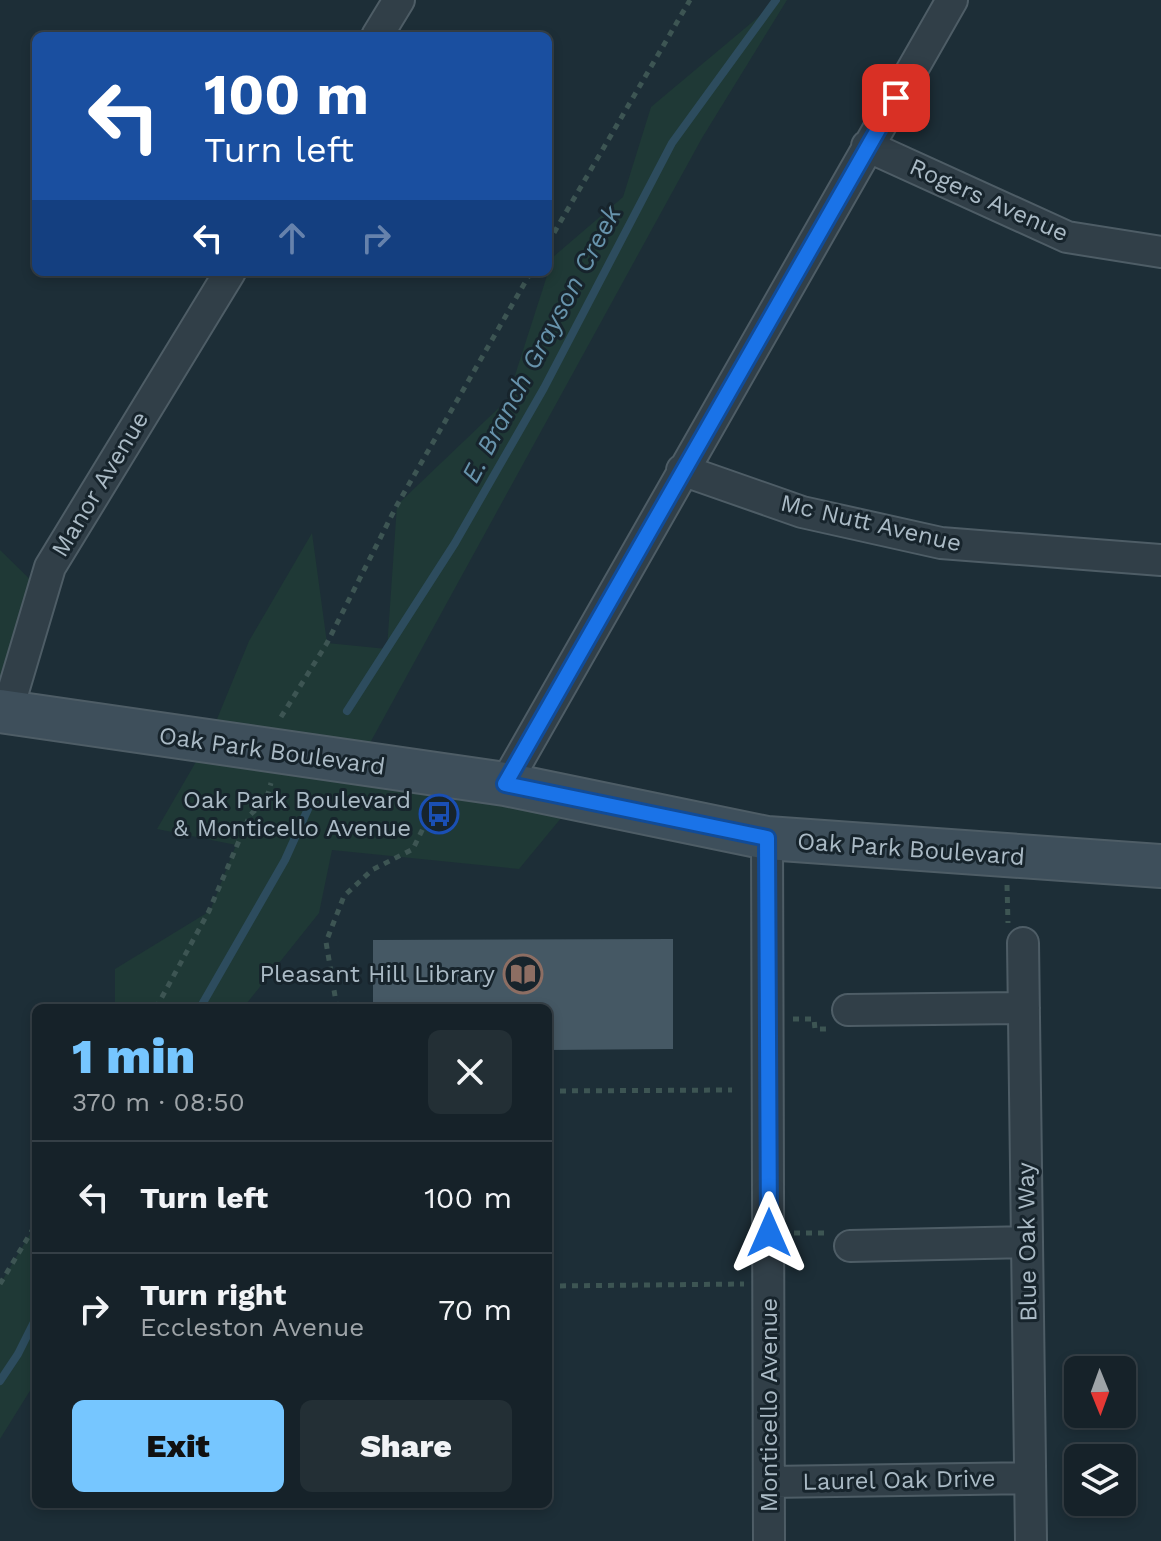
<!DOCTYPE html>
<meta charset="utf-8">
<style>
:root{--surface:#162229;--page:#232f35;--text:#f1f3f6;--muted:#9ea4a8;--line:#353f46;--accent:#76c6ff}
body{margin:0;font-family:"Work Sans",sans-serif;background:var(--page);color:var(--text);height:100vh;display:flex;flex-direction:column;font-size:30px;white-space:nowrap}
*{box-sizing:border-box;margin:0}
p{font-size:26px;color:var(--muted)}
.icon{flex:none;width:44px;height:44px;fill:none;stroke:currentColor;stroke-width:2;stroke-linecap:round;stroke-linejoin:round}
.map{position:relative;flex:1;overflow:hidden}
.side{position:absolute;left:32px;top:1004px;width:520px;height:504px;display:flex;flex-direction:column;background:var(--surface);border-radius:12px;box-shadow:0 4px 12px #0003,0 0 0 2px var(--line)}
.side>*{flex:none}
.guide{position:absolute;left:32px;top:32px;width:520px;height:244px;border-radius:12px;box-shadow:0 4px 12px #0003,0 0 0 2px var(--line);background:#1a4fa0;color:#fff;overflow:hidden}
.needle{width:52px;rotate:179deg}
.controls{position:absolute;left:1064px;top:1356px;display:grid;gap:16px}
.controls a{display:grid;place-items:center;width:72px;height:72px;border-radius:12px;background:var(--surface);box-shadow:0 4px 12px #0003,0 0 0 2px var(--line);font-size:40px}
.pin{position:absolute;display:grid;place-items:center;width:68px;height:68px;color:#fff;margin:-34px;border-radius:16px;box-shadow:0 4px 12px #0006}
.me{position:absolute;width:88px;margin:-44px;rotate:0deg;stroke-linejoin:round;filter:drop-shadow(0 0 6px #0008)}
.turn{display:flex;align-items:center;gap:28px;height:168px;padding:0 40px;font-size:36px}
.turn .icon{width:104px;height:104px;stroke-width:2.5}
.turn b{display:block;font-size:56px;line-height:68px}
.lanes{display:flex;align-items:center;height:76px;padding:0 40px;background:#0003;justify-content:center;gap:40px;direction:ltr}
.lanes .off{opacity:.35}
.round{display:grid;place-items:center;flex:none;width:84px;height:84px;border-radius:12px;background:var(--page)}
.headline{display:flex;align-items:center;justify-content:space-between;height:136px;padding:0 40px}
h1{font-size:48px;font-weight:800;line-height:60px;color:var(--accent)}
.primary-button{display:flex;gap:16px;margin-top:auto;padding:16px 40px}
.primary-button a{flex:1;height:92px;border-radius:12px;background:var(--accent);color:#111;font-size:32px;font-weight:800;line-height:92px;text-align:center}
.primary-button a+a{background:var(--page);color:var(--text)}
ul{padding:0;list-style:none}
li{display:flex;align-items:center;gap:24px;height:112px;padding:0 40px;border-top:2px solid var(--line)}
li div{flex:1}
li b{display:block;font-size:30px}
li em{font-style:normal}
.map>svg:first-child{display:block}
</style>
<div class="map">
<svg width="1161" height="1541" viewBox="0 0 1161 1541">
<rect width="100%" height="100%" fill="#1d2e37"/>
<path fill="#1f3936" d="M775,0H787L702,138L359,763L576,800L519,869L332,850L319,913L243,1008H115V969L210,911L236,845L157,829L208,741L249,641L312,533L327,643L387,649L397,505L507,400L553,257L623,197L651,107L774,4Z
M0,550L43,592L0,711Z
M36,1224V1381L0,1439V1284Z"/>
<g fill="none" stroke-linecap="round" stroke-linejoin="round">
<path stroke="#2d4c5e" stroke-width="8" d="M347,711L455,543L544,388L672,143L776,0
M200,1008L285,860L308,809
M0,1381L18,1354L36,1318"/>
</g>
<path fill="#455864" d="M673,939V1049L548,1050V1008H373V940Z"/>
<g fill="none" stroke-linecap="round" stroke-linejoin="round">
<defs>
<path id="street" d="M377,36L399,0
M867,146L1067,237L1161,252
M682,470L802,512L941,543L1161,560
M7,712L50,567L230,272
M505,784L952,0
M767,838L769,1541
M1023,943L1031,1541
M848,1010L1024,1008
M850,1246L1027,1242
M769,1482L1029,1478"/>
<path id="secondary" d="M0,711L505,784L767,838L1161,866"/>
</defs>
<use href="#street" stroke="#4e5d66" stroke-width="34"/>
<use href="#secondary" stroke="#4e5d66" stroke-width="46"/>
<path stroke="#3d5553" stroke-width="5" stroke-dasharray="6 6" stroke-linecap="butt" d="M548,243L690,0
M281,717L327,643L397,505L531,272
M1007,885L1008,923
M156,1008L209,911L250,815L266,800L271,783
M337,1008L326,942L344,896L372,870L413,849L429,816
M793,1019H814L815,1029H829
M548,1091L732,1090
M794,1233H828
M0,1284L36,1224
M548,1286L744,1284"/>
<use href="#street" stroke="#313f48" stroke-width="30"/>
<use href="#secondary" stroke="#3e4f5b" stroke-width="42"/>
</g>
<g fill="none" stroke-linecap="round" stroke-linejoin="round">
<defs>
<path id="route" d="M769,1233L767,838L505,784L896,98"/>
</defs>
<use href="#route" stroke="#114b97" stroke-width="20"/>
<use href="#route" stroke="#1a73e8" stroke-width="14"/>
</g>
<defs>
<symbol id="bus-ring" viewBox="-11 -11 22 22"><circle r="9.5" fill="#17242c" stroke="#1a4fb4" stroke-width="1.5"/><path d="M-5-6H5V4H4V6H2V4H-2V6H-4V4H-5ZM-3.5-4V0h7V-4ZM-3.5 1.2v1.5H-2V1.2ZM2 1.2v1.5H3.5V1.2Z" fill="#1a4fb4"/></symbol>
<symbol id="library-ring" viewBox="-11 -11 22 22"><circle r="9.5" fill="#17242c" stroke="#8d6e63" stroke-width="1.5"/><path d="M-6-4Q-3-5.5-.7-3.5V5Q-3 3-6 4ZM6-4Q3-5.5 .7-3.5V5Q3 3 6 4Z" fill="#8d6e63"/></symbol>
</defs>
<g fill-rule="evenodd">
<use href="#bus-ring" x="417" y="792" width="44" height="44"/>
<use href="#library-ring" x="501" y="952" width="44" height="44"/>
</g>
<g text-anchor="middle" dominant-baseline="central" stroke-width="6" stroke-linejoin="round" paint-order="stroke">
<g font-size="24" fill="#aabac5" stroke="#17242c">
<text transform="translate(989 200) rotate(24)">Rogers Avenue</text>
<text transform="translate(100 484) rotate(-59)">Manor Avenue</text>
<text transform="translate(871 523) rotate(13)">Mc Nutt Avenue</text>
<text transform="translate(272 751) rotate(8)">Oak Park Boulevard</text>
<text transform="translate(911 849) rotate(4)">Oak Park Boulevard</text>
<text transform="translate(1027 1242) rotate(-91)">Blue Oak Way</text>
<text transform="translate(769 1405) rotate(-90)">Monticello Avenue</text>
<text transform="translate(899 1480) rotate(-1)">Laurel Oak Drive</text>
</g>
<g font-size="24" fill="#aabac5" stroke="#17242c" text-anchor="end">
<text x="411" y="800">Oak Park Boulevard<tspan x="411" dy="28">&amp; Monticello Avenue</tspan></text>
<text x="495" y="974">Pleasant Hill Library</text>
</g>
<g font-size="26" font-style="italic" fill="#6793ac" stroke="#17242c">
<text transform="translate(541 344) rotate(-62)">E. Branch Grayson Creek</text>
</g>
</g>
</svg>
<div class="controls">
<a><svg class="needle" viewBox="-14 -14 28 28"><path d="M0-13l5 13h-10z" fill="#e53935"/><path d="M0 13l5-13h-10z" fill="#9ea4a8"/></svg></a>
<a><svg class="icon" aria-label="layers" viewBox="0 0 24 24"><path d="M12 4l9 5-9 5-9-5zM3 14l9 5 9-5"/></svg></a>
</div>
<div class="pin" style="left:896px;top:98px;background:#d93025"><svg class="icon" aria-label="arrive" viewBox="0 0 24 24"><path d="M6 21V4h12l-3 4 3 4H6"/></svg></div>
<svg class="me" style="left:769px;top:1233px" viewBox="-20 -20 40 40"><path d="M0-17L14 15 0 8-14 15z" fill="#1a73e8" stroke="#fff" stroke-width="4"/></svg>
<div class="guide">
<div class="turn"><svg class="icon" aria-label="left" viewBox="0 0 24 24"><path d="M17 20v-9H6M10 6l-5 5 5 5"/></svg><div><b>100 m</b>Turn left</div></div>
<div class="lanes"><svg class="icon" aria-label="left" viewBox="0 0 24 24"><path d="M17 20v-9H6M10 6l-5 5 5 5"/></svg><svg class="icon off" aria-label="ahead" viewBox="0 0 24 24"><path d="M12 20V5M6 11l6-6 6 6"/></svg><svg class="icon off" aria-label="right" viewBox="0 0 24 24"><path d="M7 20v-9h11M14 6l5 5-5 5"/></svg></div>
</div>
<section class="side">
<div class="headline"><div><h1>1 min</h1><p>370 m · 08:50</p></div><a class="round"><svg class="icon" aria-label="close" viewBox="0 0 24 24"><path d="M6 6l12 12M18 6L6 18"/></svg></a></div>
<ul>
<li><svg class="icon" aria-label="left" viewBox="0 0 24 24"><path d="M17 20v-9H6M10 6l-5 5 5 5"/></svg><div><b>Turn left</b></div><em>100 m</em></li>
<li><svg class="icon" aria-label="right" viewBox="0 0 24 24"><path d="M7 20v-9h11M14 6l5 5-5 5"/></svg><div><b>Turn right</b><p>Eccleston Avenue</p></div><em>70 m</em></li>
</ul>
<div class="primary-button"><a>Exit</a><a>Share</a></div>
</section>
</div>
